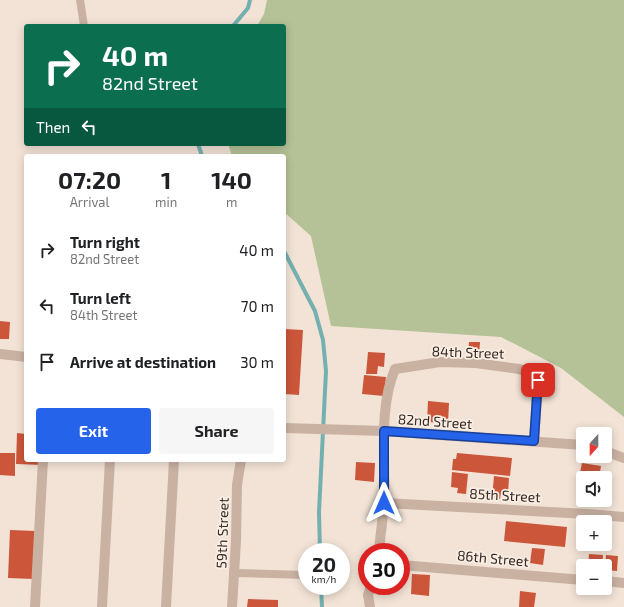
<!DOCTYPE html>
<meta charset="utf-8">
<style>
:root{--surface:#fff;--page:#f6f6f6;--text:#202124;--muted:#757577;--accent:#2563eb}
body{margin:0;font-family:"Exo 2",sans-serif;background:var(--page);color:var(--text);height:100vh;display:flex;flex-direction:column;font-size:15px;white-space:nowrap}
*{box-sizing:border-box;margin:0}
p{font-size:13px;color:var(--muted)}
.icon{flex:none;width:22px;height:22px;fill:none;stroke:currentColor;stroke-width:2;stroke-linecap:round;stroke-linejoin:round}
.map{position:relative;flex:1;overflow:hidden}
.side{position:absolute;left:24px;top:154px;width:262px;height:308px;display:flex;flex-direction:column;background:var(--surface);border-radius:4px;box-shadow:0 2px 10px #0003}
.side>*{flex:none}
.banner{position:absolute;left:24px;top:24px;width:262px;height:122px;border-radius:4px;box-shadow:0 2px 10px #0003;background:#0b6e4f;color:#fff;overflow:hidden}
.needle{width:26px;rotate:201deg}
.fabs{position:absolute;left:576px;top:427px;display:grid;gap:8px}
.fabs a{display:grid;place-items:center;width:36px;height:36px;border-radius:4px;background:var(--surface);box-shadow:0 2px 10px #0003;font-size:20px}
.speed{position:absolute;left:298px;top:543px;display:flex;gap:8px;font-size:20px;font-weight:700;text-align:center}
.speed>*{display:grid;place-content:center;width:52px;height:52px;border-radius:50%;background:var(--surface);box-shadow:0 2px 10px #0003;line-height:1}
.speed small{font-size:10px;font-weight:400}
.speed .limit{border:6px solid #d22;background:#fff;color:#111}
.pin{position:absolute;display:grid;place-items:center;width:34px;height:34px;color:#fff;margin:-17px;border-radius:8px;box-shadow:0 2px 6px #0006}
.me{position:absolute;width:44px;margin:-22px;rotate:0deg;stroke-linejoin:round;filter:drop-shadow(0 0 3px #0008)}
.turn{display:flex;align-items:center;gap:14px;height:84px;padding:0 12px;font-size:18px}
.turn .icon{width:52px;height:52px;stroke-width:2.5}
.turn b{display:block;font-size:28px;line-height:34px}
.then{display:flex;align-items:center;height:38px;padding:0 12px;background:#0003;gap:8px;font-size:15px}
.eta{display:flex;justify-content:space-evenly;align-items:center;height:68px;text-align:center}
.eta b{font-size:24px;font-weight:700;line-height:28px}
.action{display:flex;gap:8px;margin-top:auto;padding:8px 12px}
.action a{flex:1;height:46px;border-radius:4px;background:var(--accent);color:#fff;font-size:16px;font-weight:700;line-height:46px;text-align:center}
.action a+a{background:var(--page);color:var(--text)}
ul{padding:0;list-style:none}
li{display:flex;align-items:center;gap:12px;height:56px;padding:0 12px}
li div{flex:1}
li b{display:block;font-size:15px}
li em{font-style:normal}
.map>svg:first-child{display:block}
</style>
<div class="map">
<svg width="624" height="607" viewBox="0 0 624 607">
<rect width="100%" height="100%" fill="#f2e3d6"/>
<path fill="#b5c196" d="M267,0H624V417L561,368L501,337L331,326L311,236L284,212V156H232L228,144H284V26H257L264,14Z"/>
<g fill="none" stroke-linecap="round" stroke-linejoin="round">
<path stroke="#74b0af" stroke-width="4" d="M233,26L248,8L250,0
M198,144L202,156
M284,251L315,311L323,340L326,371L319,512L320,552
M321,586L322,607"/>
</g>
<path fill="#cc563a" d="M0,321L10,322L9,339H0Z
M284,329L303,330L299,395L284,394Z
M469,342H480L479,357H468Z
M368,352L385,353L384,367L378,366L377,374H366Z
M364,375L386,377L384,396L362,394Z
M428,401L449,403L448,423L427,422Z
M17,433L26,434V460H42V465L16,464Z
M0,453H15V476L0,475Z
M457,453L512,458L510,476L452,470L453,459H456Z
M356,462L375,463L374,482L355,480Z
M582,463L601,466L599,478H583V482H578Z
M452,472L468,474L466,494L457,493L458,488L451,487Z
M494,476L509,478L508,494L501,493L500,499L492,498Z
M506,521L567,527L565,547L504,541Z
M10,530L36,531L34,579L8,578Z
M532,548L545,549L543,565L530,563Z
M589,554L603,555L602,566H588Z
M606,555L618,556L617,571L605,570Z
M412,574L430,575L429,596L411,594Z
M520,591L536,593L534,607H519Z
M248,599L278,600V607H247Z"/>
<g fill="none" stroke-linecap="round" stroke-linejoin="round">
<path stroke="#cab2a2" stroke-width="8" d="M80,0L84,26
M235,573L306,575"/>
<path stroke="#cab2a2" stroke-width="10" d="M0,354L26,357
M284,428L384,431L583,445
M605,451L624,458
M384,503L587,514L624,517
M379,552C380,536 383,519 384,503C386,460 378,409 395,369L440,362L476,363L519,369L534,374L538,380L534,441
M401,565L583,580
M605,581L624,583
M35,607L43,460
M102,607L110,460
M166,607L174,460
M232,607L236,541L237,485L241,460
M370,607L368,595L371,586"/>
</g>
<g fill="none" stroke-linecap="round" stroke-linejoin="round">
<defs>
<path id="route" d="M384,503V431L534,441L538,380"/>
</defs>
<use href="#route" stroke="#184099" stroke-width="10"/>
<use href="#route" stroke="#2563eb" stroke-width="7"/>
</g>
<g text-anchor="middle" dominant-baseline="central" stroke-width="3.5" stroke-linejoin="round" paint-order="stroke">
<g font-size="14" fill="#342925" stroke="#faeee3">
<text transform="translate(468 352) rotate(2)">84th Street</text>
<text transform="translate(435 421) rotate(4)">82nd Street</text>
<text transform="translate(505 495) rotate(3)">85th Street</text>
<text transform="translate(222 533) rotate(-88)">59th Street</text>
<text transform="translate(493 558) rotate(5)">86th Street</text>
</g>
</g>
</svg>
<div class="fabs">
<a><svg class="needle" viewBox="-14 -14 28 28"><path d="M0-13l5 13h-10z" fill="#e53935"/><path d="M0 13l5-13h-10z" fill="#757577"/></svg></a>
<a><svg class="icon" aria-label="sound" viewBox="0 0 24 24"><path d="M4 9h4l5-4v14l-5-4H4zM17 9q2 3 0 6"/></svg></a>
<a>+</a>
<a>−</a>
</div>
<div class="speed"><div>20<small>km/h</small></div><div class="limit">30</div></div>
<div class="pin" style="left:538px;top:380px;background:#d93025"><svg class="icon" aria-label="arrive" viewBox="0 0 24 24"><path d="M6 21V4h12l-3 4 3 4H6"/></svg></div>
<svg class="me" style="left:384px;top:503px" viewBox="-20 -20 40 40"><path d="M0-17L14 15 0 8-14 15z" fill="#2563eb" stroke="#fff" stroke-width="4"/></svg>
<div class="banner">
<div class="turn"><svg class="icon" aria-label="right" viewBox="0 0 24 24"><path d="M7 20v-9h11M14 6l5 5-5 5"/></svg><div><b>40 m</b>82nd Street</div></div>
<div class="then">Then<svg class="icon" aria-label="left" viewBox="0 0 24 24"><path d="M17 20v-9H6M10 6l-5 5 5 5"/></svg></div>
</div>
<section class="side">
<div class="eta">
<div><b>07:20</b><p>Arrival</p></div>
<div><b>1</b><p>min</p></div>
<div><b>140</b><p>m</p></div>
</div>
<ul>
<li><svg class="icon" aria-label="right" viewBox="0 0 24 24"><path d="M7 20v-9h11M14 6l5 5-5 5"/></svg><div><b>Turn right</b><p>82nd Street</p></div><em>40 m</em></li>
<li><svg class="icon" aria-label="left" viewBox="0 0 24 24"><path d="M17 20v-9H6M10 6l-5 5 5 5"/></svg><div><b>Turn left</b><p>84th Street</p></div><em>70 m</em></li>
<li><svg class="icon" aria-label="arrive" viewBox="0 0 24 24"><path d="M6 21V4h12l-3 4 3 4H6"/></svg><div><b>Arrive at destination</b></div><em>30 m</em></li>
</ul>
<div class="action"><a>Exit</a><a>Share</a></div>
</section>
</div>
